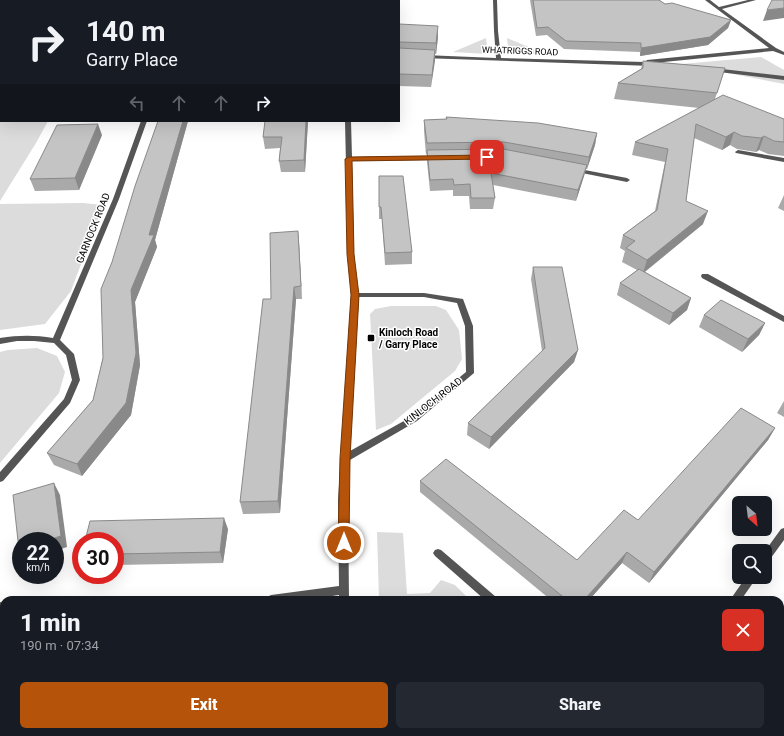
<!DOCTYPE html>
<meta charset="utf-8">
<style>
:root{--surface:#171b24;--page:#242831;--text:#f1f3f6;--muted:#9ea1a6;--accent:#b45309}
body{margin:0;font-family:Roboto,sans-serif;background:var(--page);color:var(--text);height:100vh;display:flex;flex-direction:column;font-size:15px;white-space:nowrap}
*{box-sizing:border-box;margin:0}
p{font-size:13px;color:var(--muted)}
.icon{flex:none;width:22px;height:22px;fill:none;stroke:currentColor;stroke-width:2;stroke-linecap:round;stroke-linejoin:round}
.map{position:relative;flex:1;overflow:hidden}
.side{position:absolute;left:0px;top:596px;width:784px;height:140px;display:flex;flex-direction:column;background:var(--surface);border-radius:12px 12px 0 0;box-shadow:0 4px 16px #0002}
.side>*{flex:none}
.guide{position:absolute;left:0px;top:0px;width:400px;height:122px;box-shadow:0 4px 16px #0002;background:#171b24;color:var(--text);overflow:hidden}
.needle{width:26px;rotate:152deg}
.buttons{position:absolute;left:732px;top:496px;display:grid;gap:8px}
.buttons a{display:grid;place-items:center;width:40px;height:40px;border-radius:6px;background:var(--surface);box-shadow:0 4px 16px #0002;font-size:20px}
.speed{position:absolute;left:12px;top:532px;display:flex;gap:8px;font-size:20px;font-weight:700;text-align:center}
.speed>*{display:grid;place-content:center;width:52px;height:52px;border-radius:50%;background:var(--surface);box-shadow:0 4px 16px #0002;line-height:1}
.speed small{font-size:10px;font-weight:400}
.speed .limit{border:6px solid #d22;background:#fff;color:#111}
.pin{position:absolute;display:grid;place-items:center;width:34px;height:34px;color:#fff;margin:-17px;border-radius:8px;box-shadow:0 2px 6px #0006}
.me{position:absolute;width:44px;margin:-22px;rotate:0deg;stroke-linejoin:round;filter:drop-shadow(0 0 3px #0008)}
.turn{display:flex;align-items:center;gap:14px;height:84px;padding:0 20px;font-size:18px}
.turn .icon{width:52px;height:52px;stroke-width:2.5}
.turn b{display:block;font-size:28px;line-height:34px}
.lanes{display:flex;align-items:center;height:38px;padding:0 20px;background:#0003;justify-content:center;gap:20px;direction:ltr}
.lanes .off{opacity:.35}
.round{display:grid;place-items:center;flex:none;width:42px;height:42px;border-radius:6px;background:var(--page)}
.summary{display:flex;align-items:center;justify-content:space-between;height:68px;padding:0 20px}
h1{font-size:24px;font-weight:800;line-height:30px}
.action{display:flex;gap:8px;margin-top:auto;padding:8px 20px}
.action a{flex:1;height:46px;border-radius:6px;background:var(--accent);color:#fff;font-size:16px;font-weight:800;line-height:46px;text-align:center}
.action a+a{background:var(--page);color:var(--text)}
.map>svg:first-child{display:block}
</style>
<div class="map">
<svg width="784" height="736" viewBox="0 0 784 736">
<rect width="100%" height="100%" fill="#fff"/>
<path fill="#dcdcdc" d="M486,38L488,54L453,52Z
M507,38L546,54H509Z
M761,57L784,70V84L681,64Z
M0,88L1,121H48L36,143L0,201Z
M83,203L103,205L71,291L45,324L0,330V204Z
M391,306H436L446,310L459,330L462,359L455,371L391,424L376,430L370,314L375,309Z
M37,348L57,356L65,372L59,393L0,463V352L8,350Z
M377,532L403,533L407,594L430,593L441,580L455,585L470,600H379Z
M400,732H598V736H403Z"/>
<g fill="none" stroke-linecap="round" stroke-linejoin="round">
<path fill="#555" fill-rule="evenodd" d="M276,0H280V1H276Z
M493,0H497L498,31L501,58L645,62L647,60L769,48L705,0H710L719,7L748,0H756L722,9L776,48L784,52V55L773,51L654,63L655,64L652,66L422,58L421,57L424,55L496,58L494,31Z
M713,68L784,76V80L711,71V69Z
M141,121H147L119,199L60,340L74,354L80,380L70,403L3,481L0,482V472L64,399L72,380L66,355L54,343L34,341H17L0,344V338C19,335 35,335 53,338L113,199Z
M345,121H351L352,157L438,156L441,158L438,160L352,161L354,254L358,293H424L463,299L473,326L474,373L417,421L350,460L348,500L349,600H339V595L305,600H266L267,597L271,595L339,586L338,500L351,295L348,254ZM359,297H424L457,303L465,326L466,372L411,417L350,451Z
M738,150L784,158V162L736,153L735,152Z
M574,168L627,178L630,180L627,182L572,171L571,170Z
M702,274H708L784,316V322L702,278L701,276Z
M784,528V540L768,562L765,563V551L781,529Z
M438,549L441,550L496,597L497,600H485L435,556L433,553L435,550Z
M746,577H757L741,600H730Z
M0,602L4,603V613L0,612Z
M13,732H25L24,736H12Z
M364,732H376L377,736H365Z
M626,732H641L639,736H624Z"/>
</g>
<path fill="#a9a9a9" d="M41,0L40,1H1V69L0,68V1Z
M530,0H659L665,4L731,20L728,28L708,45L640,56V52L564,49L547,35L536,36Z
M399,24L438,37L436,54H435L431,87L399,86Z
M643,61L725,68L715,99L784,119V156L768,154L759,150L756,152L737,149L730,145L722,150L694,138L686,201L703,224L645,272L691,298L687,310L669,325L617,295L620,283L637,270L622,262L625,251L620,248L623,235L655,211L665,162L632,155L635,142L699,108L614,99L618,83L641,69Z
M446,117L597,133L595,145L587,169H586L584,176L576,201L493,185L495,198L493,209H470L469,196H453V190L430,191L427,162V154L426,155L424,131V120L446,119Z
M158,121H188L155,240L157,247L135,302L140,365L131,415L82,476L54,465L47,453L93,400Z
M308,121L305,172H281L279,161L280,148L265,149L263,137Z
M102,135L79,190L35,191L30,179Z
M379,176L412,252V264L385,265L382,219H379Z
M784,195V211L778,208Z
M298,231L299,243L302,299H296L280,513L243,514L240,502L271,299Z
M533,267L578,350L574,362L489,449L467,435L468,423L542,351L531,279Z
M704,315L765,323L759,335L742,352L699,327Z
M784,401V417L777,413Z
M775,428L768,440L649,583L622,563L589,600H551L420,492V481L577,560L638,520Z
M228,529L223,563L115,565V541Z"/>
<path fill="#898989" d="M30,0H41L40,1H29Z
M784,8V18L763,21L767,10Z
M731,20L728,28L708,45L640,56L641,48Z
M438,26V37L436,54V43Z
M435,50V61L431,87L432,75Z
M183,121H188L155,240L157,247L135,302L140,365L131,415L82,476L77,464L131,290L149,235Z
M306,121H308L305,172L304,160Z
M98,124L102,135L79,190L75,178Z
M734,132L730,145L722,150L726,137Z
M597,133L595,145L587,169L589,157Z
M764,136L759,150L756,152L761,138Z
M587,165L584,176L576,201L578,190Z
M708,211L703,224L643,273L647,260Z
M298,231L299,243L302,299L301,286Z
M294,287L296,299L280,513L278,501Z
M691,298L687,310L669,325L673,313Z
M765,323L759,335L742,352L748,339Z
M578,350L574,362L489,449L491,437Z
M775,428L768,440L649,583L654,572Z
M54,483L60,495L67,547L55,551V541H45Z
M224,518L228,529L223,563L220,552Z
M627,552L622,563L589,600H584Z"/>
<path fill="#c4c4c4" stroke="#898989" d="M1,0H30L29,1H1V59H0V1Z
M115,0H246V1H114Z
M295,0H324V1H295Z
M533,0H659L665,4L672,3L731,20L710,37L641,48V43L566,41L548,27L537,28Z
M772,0H784V8L767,10Z
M399,24L438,26L436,43L399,42Z
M399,48L435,50L432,75L399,74Z
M643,61L725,68L717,93L618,83L643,68Z
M723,95L784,119V142L774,141L764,136L761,138L742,136L734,132L726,137L696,124L686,201L708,211L647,260L626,248L635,241L623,235L657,210L668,149L635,142Z
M446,117L538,123L597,133L589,157L504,142L427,143L424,120L447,119Z
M158,121H183L149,235H154L131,290L136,353L126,403L77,464L47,453L93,400L103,358L101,289L112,262L135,186Z
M265,121H306L304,160L279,161L282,137H263Z
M98,124L75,178L30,179L57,125Z
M503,149L587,165L578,190L491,173L495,198H471L470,184L454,185L453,179L430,180L427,150Z
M379,176H403L412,252L385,253L381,207H379Z
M298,231L301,286L294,287L278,501L240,502L263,299H271L270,233Z
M533,267H562L578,350L491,437L468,423L545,348Z
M639,269L691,298L673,313L620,283Z
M721,300L765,323L748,339L704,315Z
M741,408L775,428L654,572L627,552L584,600H567L420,481L446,459L577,560L624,510L638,520Z
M54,483L61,536L45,541H21V549L19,550L13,495Z
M224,518L220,552L115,554V541H85L90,521Z
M253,732H283L284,736H246Z"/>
<path fill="#b45309" stroke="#753606" d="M487,155L489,156V159L352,161L354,254L359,295L350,458L349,543L347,547L344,548L340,547L338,543L340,458L351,295L347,254L345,159L349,157Z"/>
<rect fill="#000" stroke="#fff" stroke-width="1.5" x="367" y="334" width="8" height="8" rx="2"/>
<g text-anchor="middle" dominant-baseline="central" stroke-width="3" stroke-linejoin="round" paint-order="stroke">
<g font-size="9" fill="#000" stroke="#fff">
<text transform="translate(520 51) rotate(2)">WHATRIGGS ROAD</text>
</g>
<g font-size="10" fill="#000" stroke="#fff">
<text transform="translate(93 228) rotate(-68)">GARNOCK ROAD</text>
<text transform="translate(433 401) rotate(-38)">KINLOCH ROAD</text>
</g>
<g font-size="10" font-weight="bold" fill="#000" stroke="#fff" text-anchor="start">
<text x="379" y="332">Kinloch Road<tspan x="379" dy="12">/ Garry Place</tspan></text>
</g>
</g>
</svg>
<div class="buttons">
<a><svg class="needle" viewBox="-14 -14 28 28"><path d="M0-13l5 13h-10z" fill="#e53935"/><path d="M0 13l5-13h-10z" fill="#9ea1a6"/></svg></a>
<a><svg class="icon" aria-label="search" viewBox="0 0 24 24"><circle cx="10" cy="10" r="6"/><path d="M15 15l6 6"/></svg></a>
</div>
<div class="speed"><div>22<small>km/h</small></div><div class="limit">30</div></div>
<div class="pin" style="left:487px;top:157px;background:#d93025"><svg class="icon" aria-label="arrive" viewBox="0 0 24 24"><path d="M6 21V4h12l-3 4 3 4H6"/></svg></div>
<svg class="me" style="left:344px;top:543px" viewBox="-20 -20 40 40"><circle r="17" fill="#b45309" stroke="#fff" stroke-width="3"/><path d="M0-11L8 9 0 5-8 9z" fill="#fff"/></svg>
<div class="guide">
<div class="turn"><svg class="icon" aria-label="right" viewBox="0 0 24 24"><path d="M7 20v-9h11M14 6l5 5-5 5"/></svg><div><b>140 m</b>Garry Place</div></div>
<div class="lanes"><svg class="icon off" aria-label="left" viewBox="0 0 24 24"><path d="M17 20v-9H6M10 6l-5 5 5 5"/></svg><svg class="icon off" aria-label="ahead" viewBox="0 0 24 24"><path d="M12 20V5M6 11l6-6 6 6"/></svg><svg class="icon off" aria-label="ahead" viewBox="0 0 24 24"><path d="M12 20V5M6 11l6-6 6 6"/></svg><svg class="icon" aria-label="right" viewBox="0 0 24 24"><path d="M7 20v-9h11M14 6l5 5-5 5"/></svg></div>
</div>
<section class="side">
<div class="summary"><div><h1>1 min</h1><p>190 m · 07:34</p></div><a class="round" style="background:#d93025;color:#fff"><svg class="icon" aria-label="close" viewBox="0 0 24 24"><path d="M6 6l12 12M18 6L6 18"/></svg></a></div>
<div class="action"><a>Exit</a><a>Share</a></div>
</section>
</div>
